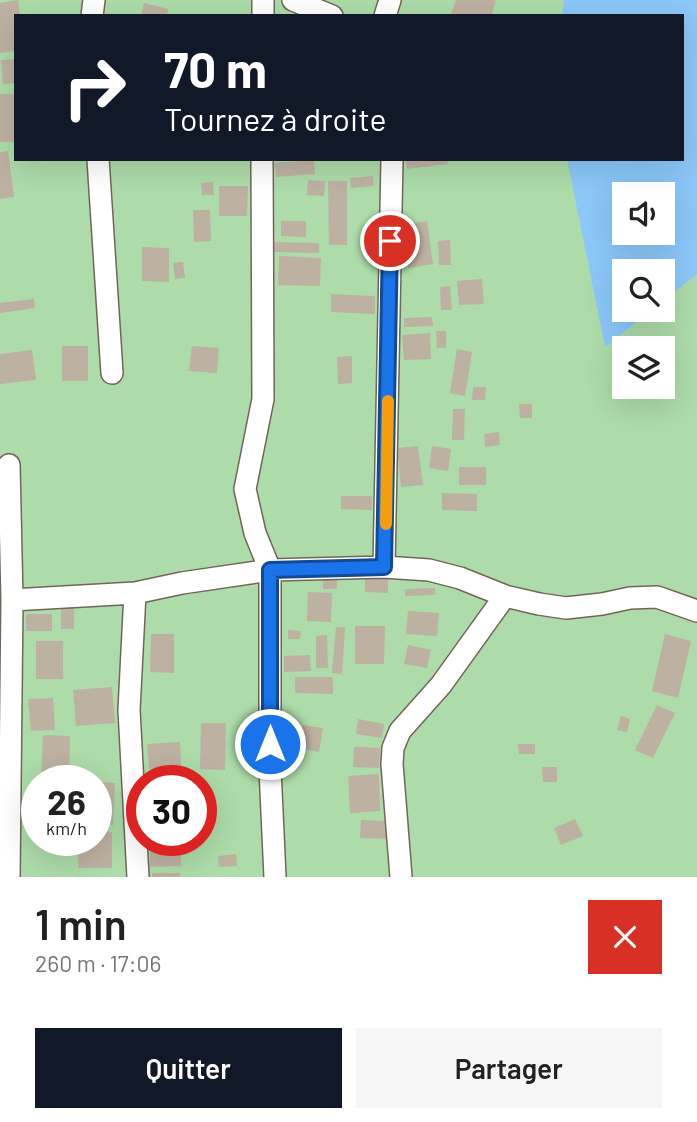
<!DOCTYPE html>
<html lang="fr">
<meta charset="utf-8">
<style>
:root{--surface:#fff;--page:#f6f6f6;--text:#222;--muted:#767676;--accent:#111827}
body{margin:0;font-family:Barlow,sans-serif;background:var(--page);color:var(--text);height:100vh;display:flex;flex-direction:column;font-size:26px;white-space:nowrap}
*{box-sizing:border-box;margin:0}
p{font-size:23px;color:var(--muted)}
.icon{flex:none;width:38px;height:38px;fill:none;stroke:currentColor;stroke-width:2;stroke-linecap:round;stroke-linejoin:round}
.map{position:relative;height:877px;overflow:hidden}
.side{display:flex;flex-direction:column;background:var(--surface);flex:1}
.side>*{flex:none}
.top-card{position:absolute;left:14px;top:14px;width:670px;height:147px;border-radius:0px;box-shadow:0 7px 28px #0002;background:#111827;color:#fff;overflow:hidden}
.controls{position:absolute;left:612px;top:182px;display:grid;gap:14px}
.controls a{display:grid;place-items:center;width:63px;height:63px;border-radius:0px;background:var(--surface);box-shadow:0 7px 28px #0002;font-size:35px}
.speed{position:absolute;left:21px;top:765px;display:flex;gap:14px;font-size:35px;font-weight:700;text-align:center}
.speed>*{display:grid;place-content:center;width:91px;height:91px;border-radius:50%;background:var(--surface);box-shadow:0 7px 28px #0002;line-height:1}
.speed small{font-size:18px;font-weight:400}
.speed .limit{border:10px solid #d22;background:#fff;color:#111}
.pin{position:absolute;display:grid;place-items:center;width:60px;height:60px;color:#fff;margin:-30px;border:4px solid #fff;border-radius:50%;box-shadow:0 2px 7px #0007}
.me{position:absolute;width:77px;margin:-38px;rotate:0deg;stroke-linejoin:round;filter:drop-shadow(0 0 5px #0008)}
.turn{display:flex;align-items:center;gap:24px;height:147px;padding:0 35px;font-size:32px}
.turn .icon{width:91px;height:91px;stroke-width:2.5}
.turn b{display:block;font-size:49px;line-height:60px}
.round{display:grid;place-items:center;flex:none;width:74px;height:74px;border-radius:0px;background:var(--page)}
.head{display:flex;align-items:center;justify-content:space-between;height:119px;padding:0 35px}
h1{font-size:42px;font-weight:600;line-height:52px}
.button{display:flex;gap:14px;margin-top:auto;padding:14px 35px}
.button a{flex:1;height:80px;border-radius:0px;background:var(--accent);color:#fff;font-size:28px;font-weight:600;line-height:80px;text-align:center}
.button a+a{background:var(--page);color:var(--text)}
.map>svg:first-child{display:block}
</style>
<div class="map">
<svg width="697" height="877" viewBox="0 0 697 877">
<rect width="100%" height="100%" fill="#f5e9d9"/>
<path fill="#addba9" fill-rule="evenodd" d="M0,0H697V877H0ZM16,16H682V159H16ZM625,194H663V233H625ZM625,271H663V310H625ZM625,348H663V387H625ZM37,780H96V840H37ZM142,780H201V840H142Z"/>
<path fill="#8bc7f8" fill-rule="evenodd" d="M564,0H697V274L663,301V271H625V310H652L605,347L567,159H682V16H562ZM625,194H663V233H625Z"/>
<path fill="#bdb1a2" d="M18,0L20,16H16V51L0,53V3Z
M456,0H493L496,1L491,16H450Z
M144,3L168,9L167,16H141Z
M16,59V83L3,84L1,60Z
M0,94H16V142H0Z
M8,151L14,197L0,199V152Z
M406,159H447L448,164L407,169Z
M314,160L315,174L276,177L275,163Z
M373,176L374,186L351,188L350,178Z
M308,180L325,181L324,196L307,195Z
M328,181H347V245H329Z
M213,182L214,195H202L201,183Z
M219,186H248L247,216H219Z
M193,210H210L211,241L194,242Z
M281,221H306V237L281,236Z
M427,221L433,264L408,268L402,225Z
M377,236L378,245L368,246L367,237Z
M450,240L451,265H439L438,241Z
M273,242L319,243V253L273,252Z
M142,247L169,248V282L142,281Z
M279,256L321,258L320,286L278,285Z
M183,262L185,278L175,279L173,263Z
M482,279L484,304L459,305L457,281Z
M450,286L452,310H441L440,287Z
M331,294L375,296V314L331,312Z
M34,299L35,308L0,313V303Z
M432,317L433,326L404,327V318Z
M436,331H446V348H437Z
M430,333L431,359L404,360L402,335Z
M62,346H88V381H62Z
M192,346L219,348L217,373L189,371Z
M457,349L472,352L465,396L450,393Z
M32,350L36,380L0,384V354Z
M352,356V383L338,384L337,357Z
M473,387H486L485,400H472Z
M519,404H532V418H520Z
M453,409H465L464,440H452Z
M499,432L500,445L485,447L484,434Z
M418,446L423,485L401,487L397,448Z
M432,446L451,449L448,471L429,468Z
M459,467H486V485H459Z
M442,493L477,494V511L442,510Z
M341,496H372V510L341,509Z
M323,575H337V589H323Z
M365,578H388V593L365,592Z
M435,588V595L405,596V589Z
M308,592L332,593L331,622L307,621Z
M61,607H74V629H61Z
M408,611L439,613L437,636L406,634Z
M26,614H52V631H26Z
M355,626H385L384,664H355Z
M336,627H345L342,674L332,673Z
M288,630L301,631L300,639H288Z
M151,634H174V673L150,672Z
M665,634L691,641L678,698L652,691Z
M327,635L328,668H316V636Z
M36,641H63V679H36Z
M408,645L431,650L427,668L404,664Z
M310,655L311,671L284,672V656Z
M295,677H333V694L295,693Z
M112,687L115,723L76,726L73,690Z
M53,698L55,730L31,731L28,699Z
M657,705L675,713L653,758L635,750Z
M621,716L630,719L627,732L617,730Z
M358,719L384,724L382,738L356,734Z
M201,723H226L225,770L200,769Z
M303,725L323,728L319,752L299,748Z
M240,726H260V749H240Z
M43,735L70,736L69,780H41Z
M180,742L181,766L149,769L147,744Z
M518,744H535V754H519Z
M354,747L380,748L379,768L353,767Z
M542,767H557V782H543Z
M379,774L380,811L350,813L348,776Z
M179,776V780H151V779Z
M96,782L115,783L113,825L96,824Z
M575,819L583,836L561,845L554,828Z
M361,820L389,821L388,839L360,838Z
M96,831L112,832V868H78V840H96Z
M150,840H181V866L150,867Z
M236,854L237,866L219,867L218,856Z
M152,873H180V877H152Z"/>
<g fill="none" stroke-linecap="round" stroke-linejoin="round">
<defs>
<path id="minor" d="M293,0L332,16
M92,16L94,0
M263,16V0
M385,16L390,0
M98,159L112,373
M262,159L263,399L245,489L255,533L270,570V769L275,877
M384,567L392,159
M135,593L129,710L138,877
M12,600L135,593L182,583L270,570L384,567L429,570L460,578L505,596L539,604L566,608L602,604L630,598L657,597L697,611
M9,877L12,600L9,465
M401,877L392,764L393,748L400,731L441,685L505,596"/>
</defs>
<use href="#minor" stroke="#716658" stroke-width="24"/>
<use href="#minor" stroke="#fff" stroke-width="21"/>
</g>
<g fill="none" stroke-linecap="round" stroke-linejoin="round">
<defs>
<path id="route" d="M270,744V570L384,567L390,241"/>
</defs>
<use href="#route" stroke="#114b97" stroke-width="18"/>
<use href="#route" stroke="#1a73e8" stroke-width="12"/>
<path stroke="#f59e0b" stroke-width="12" d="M386,524L388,401"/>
</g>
</svg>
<div class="controls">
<a><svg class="icon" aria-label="sound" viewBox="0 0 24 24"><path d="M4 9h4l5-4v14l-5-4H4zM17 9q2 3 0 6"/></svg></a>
<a><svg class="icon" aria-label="search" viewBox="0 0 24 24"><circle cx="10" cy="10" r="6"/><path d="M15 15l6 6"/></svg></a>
<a><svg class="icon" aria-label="layers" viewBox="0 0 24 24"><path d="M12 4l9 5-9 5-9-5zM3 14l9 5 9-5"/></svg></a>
</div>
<div class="speed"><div>26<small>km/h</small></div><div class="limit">30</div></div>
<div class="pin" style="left:390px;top:241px;background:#d93025"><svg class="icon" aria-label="arrive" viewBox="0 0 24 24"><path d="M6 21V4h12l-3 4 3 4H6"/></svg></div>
<svg class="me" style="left:270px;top:744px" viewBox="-20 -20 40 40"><circle r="17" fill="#1a73e8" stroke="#fff" stroke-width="3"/><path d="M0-11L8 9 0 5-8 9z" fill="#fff"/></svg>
<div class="top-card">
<div class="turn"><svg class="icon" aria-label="right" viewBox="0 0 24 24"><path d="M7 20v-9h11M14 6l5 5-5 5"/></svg><div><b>70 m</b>Tournez à droite</div></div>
</div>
</div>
<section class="side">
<div class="head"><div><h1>1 min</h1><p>260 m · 17:06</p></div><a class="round" style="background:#d93025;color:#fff"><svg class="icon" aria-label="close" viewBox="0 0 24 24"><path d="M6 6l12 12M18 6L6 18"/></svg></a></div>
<div class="button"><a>Quitter</a><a>Partager</a></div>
</section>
